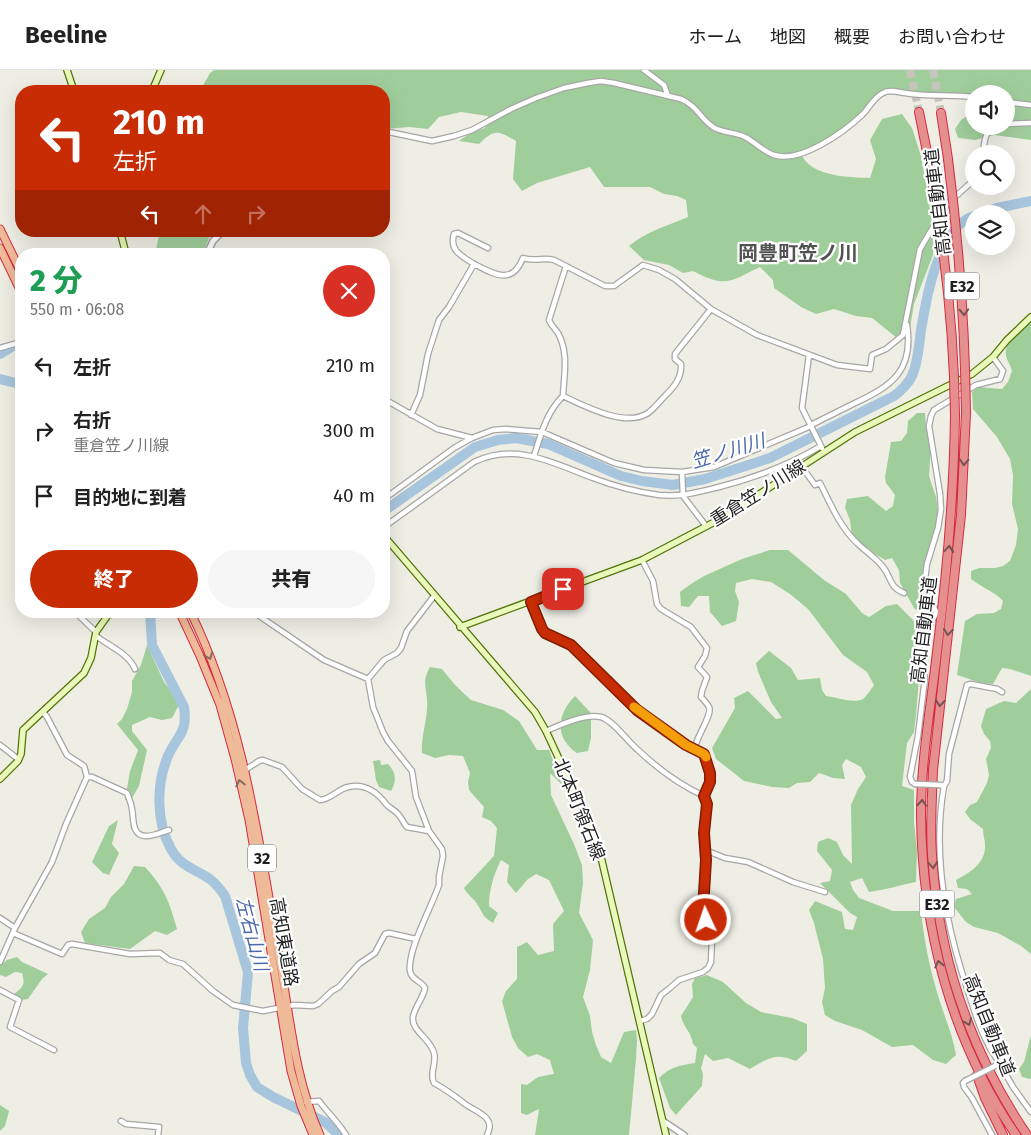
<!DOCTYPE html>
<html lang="ja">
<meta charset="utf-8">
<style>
:root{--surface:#fff;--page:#f6f6f6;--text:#222;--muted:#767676;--line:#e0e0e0;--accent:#c82c05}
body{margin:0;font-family:"Fira Sans","Noto Sans JP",sans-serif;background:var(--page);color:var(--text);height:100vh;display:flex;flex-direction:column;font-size:19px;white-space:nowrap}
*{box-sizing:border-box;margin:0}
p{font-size:16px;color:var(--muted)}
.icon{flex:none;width:28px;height:28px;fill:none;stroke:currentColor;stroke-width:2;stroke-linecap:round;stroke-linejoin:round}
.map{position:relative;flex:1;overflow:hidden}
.panel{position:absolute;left:15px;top:178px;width:375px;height:370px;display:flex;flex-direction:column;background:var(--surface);border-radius:20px;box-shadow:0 5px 20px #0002}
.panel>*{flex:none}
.banner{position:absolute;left:15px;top:15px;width:375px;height:152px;border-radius:20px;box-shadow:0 5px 20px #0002;background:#c82c05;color:#fff;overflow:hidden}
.tools{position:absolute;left:965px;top:15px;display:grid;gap:10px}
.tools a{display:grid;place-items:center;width:50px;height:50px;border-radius:50%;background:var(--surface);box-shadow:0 5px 20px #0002;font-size:25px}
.pin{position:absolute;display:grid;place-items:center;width:42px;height:42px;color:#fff;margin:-21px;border-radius:10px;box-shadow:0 2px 8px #0006}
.me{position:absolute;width:55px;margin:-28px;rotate:357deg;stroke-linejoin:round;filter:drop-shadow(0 0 4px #0008)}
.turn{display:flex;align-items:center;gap:18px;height:105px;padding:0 15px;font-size:22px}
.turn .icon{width:65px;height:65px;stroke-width:2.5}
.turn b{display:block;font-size:35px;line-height:42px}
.lanes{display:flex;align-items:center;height:48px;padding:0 15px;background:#0003;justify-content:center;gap:25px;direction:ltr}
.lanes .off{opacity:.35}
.round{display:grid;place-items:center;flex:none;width:52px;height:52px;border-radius:26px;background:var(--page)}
.summary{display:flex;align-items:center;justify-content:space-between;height:85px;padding:0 15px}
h1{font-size:30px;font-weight:800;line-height:38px;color:#1e9e55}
.primary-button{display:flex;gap:10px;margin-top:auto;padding:10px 15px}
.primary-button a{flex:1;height:58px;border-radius:30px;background:var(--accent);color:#fff;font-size:20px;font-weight:800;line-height:58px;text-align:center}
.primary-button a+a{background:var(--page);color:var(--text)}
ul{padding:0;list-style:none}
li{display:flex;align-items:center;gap:15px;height:65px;padding:0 15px}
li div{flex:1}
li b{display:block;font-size:19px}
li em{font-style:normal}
header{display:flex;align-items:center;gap:30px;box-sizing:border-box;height:70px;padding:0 25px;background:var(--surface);border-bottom:1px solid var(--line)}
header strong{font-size:24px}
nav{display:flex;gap:28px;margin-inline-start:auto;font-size:18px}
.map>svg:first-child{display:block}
</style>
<header>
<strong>Beeline</strong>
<nav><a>ホーム</a><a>地図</a><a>概要</a><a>お問い合わせ</a></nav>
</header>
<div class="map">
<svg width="1031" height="1065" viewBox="0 0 1031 1065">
<rect width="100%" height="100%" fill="#efeee5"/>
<path fill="#a0ce9b" d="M214,0H1031V70L994,65L975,70L958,68L955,59L961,50L974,41V56H1006V24H974V27L952,23L943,25L881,22L853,52L836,65L802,86C814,107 848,107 870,108L876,89L870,70L882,49L902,44L912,58L921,86L933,153L934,168L933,185L914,234L909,264L897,268L872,248L856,246L834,239L816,244L801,237L774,218L773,210L760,197C729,212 726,218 693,201L683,203L669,195L644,190L629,176C647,161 667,156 688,147L686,130L677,126L664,124L650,117H604L590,97L537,113L522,121L513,109L516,71C498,61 495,58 479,74L459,71L470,63L485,58L488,46L461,42L439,47L428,59L409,57L384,59V21H200L210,3Z
M160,161H216L209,168L203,184H155Z
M1031,251V606L1010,599L1002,598L993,614L981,613L957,605L965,551L977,544L994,543L1001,539L1003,531C994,521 982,518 971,509V501L979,498H995L1003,496L1010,491L1016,475L1018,459L1012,434L1013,405L1010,389L997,367L973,339L972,322L978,317L1002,319L1008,312L1012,301C1011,296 1007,291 1006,286C1003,271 1022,259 1031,251Z
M917,343H925L926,356L931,375L929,406L936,427L938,442L937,457L921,520L933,543L929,548L923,545L914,538L900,513L899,500L892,488L885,490L863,477L852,467L850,450L845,438L847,429L868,426L886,441L893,436L895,425L886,413L885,407L891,372L901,371L907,363L908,351Z
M770,480H788L824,510L846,524L862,543L869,547L886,536L897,534L923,560L916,573L919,609L916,645L914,662L907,673L902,716L914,720V753L917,780L916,812C900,815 885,820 869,822L862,808L850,812L853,820L859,828L893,841H921C924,871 930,900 939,929C945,948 953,966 956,985L946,994L933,990L913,975L892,977L862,960L835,951L825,945L822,932L825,918L823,889L814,853L809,840L815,831L842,842L845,859L853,860L857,847L850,843L820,813L830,811L832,800L817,781L818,772L828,768L837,772L843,785L852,794L851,735L858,719L866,707L861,697L846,689L842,695L845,709L833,708L819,703L810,712L797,713L789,718L772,717L744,711L716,689L712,678L735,638L734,628L748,621L776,649L782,648L771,632L758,602L756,593L769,581L791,598L798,610L820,608L822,620L826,626C836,627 855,634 863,629C867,626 871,619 874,615L867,602L843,585L808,539L790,524L771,512L752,509L736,513L735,521L739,532L736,551L722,556L710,542L709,526H698L689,537L681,536L680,522L691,514L704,506L742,489Z
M147,575L164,612L180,633L172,648L162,650L150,647L132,655V661L147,680L139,716L131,730H125L130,701L138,680L117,654L122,649L127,639L132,622V611L141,595Z
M430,597L442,599L456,616L471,630L503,640L519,651L537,680H549L556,698L571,724L550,703L551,725L574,774L582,795L583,813L579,843L593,870L590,900L583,927L590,946L592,962L596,975L601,987L611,993L624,962L636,960L637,971L636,989L629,1065H535L539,1039L527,1045L521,1043V1014L527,1015L538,1007L554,1004L550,990L537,984L528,987L518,978L512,967L502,931L506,921L517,909V877L527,872L538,885L554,881L553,854L564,841L549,810L536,804L528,809L516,823L507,812L509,795L501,790C494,804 489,819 489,836L498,843L493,853C481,845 485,846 477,834C474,828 467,825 464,818L494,786L497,758L491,751L482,747L484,737L469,720L468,712L470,703L463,686L449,685L435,688L422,683C421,668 426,654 427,639C429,622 420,614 430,597Z
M1031,619V884L1021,876L998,863L974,857L966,852L954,837L956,829L972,824L967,819L958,818L956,810C970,803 986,793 985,775C985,770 983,765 983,759L970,749L965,742L970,735L977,732L987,713L989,705L986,689L991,678L990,671L984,664L981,656L986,639L1004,631L1016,633Z
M575,626L591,643V668L588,681L577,683C554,668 557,644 575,626Z
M380,690L381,695L388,694C396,702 397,711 391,721L379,717L376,710L373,691Z
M118,750L112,774L119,783L109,805L103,803L92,792L109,756Z
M134,796L145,797C165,819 169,831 177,859L167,865L155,861L130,879L85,873L81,862L89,849L105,838L111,827L124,814Z
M17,887L22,892L48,904L42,909L28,929L22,930L13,925C22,917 26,917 22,903L15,902L6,907L0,905V896L7,890Z
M707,905L723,912L746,933L761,942L792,948L807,954V981L796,991C776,982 768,988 750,999L728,988L713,991L705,984L701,998L703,1004L702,1016L676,1045L670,1038L659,1008C670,997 680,995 695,993L697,978L693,974C691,961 684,959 681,946L693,927L692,914L695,908Z
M1031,965V1008L1030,1009L1022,1007L1019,999L1024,992Z
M0,1035L9,1041L5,1056L0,1061Z"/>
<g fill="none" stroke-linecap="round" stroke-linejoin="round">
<path stroke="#a7c5dc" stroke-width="10" d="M980,144L997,138L1031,131
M0,284L13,276H21
M0,309L16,313L21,317
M384,441L475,377L498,370L516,368L548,374L621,406L642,411L673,415L705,409L770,388L894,326C902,320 908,314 912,306C918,292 919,276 921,260C926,231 931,202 945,175C951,163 960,150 974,146
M150,541L152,575L184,637C188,664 177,665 168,686C156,714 156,752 171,779C180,796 195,799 210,809C216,814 221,820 225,826L248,902L243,958L246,993L250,1005L257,1017L273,1027L325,1052L339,1065"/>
<path stroke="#c5c5bd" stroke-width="8" stroke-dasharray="8 4" stroke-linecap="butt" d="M910,0L919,42
M933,0L941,43"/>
<defs>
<path id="minor" d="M644,0L664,15L668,26
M1006,32L1031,35
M1006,54L1031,53
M384,61L432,71L454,66L472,60L511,39L536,28L564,18L588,13L601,11L614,13L681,29C697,36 700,48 713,57C722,63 735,62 745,67C755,72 764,82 774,85C800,94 844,62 862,45C869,38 874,27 883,23C889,19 898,22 905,23C928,27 951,24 974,27
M983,84C985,70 983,62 998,56
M474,194C462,186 449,181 454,164L458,163L488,178
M0,278L21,272
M809,285L802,338L822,378
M563,326C584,336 626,358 648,343C654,339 659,332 664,327C674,317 682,308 681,294L675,289V284L711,239
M384,329L437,359L472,368
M411,345L420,325L428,284L439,250L449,237L474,194C494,204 512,216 523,188C534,192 544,187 554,190L605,216H614L643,195L659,200L675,209L711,239L757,265L837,295L870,299L872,285L886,279L903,265L920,179L947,134L974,110
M811,355C825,348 839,341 853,334C892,316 914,301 907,255
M534,386C541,364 546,343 563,326C564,305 569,283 558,263C555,259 551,255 549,250L566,196
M802,397L815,415L820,413C830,433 840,457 857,473C865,481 875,487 883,497C892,508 888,516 904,523
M682,402L683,426L706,456
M384,429L454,378L472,368L493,360L506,359L542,362L614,393L644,400L682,402L714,397L811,356
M384,457L474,392C516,372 553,393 593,408C614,416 637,422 659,425C681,427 699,422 719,417C755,408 789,395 821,376
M642,490L653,511L657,534L661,539L691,557L707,578L705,586L698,597L707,607L702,621L701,627C704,630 707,633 709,637C713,644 696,667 695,678
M434,526L407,561L401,578L397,583L384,590L368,609L373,637L383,662L388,671L412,701L416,727L429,761L442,779L443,786L439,807V815C432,836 407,881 410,901C411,910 422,911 425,918C423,929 415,936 413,947C411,961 431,969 434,983C437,993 429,1003 434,1013C445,1019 455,1026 465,1034C476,1042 497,1047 487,1065
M531,531L542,559L545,563L571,575L637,640L686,675L704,684C711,699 710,712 704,726
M252,541L324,590L368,609
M76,543L96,562
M96,566C109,576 128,583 135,599
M546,661C560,655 586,643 601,647C613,650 628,672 638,680C657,698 680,715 704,726L707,734L704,763L706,790L703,839L712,868L711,892L708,898L703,902L679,910L670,918L661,925L652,944L647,949L640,951
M0,675L18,689
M245,700L259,691L263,690L282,697L302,719L320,730C330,730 338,719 348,717C365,713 377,722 386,734C389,738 395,740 398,744C402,748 403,753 407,757L429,761
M87,707H92L127,723C129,728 131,733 132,739C134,748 131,765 145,766C152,767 162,762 169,760
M915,714L912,712L910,707L918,666L925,608L918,575L936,544V541L925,521L924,516L927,494L938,458L941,439L940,424L929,356L931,346L934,340L976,315L1000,309L1003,301L993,287
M940,715L944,716C932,784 946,858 969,924C974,940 979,958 988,974C991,981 996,987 1000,994L997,995
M944,716L947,711L949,684L967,615L971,614L997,619L1002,622
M705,780L725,788L748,792L793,812L825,822
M0,848L15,858
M13,863L62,884L68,875L72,874L130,884L160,883L169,890L183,894L213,921L233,935L263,941L294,935L313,936L318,934L332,921L339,917L359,894L375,883L385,864L389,863L416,869
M0,892L15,858L52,792L66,754L87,707L84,696L67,685L47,647L43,642
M0,920L19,930L10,957L54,980
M1000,994L1013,1017L1031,1042
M965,1011L963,1013L964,1017L972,1028L992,1065
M306,1032L319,1031C328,1043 338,1052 346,1065
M121,1051L126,1054L159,1057L158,1065"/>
<path id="tertiary" d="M207,184L213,171L223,161
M663,1051L684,1065"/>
<path id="secondary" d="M67,0L74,21
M152,21L161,0
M120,161L126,184
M384,466L535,642L546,661L592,760L601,787L666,1065
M460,557L642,490L724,447L855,362L972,304L993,287L1007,270L1031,247
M0,709L18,691L21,684L23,660L84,603L91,588L96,562L111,541"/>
<path id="trunk" d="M0,159L21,202
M0,178L21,222
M179,541L200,586L220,635L235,689L249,750L291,1001L301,1036L313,1065
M190,541C246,654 260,781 282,903C291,958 297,1014 320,1065"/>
<path id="motorway" d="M919,42L929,92
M941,43L948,89
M966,343L961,445L933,700C932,728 930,756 932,784C938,885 970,981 1027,1065
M955,345C954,424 947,503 937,582C931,636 921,690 921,744C922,858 951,970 1016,1065
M977,1005L985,1028L1003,1065"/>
</defs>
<use href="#minor" stroke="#a6a6a6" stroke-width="7"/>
<use href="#tertiary" stroke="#a6a6a6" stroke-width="8"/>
<use href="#secondary" stroke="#537408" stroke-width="8"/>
<use href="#trunk" stroke="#d62a43" stroke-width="9"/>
<use href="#motorway" stroke="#d62a43" stroke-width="10"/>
<use href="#minor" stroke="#fff" stroke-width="4.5"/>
<use href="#tertiary" stroke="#fff" stroke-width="5"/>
<use href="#secondary" stroke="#e9f8bb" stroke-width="5.5"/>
<use href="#trunk" stroke="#efba98" stroke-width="7"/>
<use href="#motorway" stroke="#e5908f" stroke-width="8"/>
<defs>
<path id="minor-bridge" d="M915,714L940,715
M965,1011L997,995"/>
<path id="motorway-bridge" d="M948,89C959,174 965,258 966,343
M929,92C945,178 954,257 955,345"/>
</defs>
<use href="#minor-bridge" stroke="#a6a6a6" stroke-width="7" stroke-linecap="butt"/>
<use href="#motorway-bridge" stroke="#d62a43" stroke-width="10" stroke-linecap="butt"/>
<use href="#minor-bridge" stroke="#fff" stroke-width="4.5"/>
<use href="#motorway-bridge" stroke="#e5908f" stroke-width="8"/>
</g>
<defs><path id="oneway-chevron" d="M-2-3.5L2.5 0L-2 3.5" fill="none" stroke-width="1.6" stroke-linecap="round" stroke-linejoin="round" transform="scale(1.25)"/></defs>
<g stroke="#785251">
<use href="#oneway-chevron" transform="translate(964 242) rotate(87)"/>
<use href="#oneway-chevron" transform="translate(964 392) rotate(93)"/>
<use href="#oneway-chevron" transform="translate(949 479) rotate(-85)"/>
<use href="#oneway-chevron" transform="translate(948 562) rotate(97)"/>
<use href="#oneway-chevron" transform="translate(940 633) rotate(96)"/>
<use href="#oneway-chevron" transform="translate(922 733) rotate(-87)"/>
<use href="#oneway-chevron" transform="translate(933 795) rotate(85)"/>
<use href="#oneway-chevron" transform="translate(939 894) rotate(-103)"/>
<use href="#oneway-chevron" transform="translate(968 952) rotate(69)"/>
</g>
<g stroke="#876c5c">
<use href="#oneway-chevron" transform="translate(209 586) rotate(69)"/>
<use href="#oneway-chevron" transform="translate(240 713) rotate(-103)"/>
</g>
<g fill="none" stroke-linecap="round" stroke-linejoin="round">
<defs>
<path id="route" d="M563,519L531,532L542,559L545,563L571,575L637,640L686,675L704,684L710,703V712L704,726L707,734L704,763L706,790L703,839L706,850"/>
</defs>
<use href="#route" stroke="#821d03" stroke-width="12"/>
<use href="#route" stroke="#c82c05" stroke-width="9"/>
<path stroke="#f59e0b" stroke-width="9" d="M634,637L686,675L704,684L706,687"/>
</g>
<g text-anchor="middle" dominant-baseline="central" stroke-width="4.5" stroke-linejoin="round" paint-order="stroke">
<g fill="#fff" stroke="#626262" stroke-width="1">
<rect x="944.5" y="202.5" width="35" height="27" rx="4"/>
<rect x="248" y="774.5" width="28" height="27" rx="4"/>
<rect x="919.5" y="820.5" width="35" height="27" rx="4"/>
</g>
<g font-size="16" font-weight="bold" fill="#1f1f1f">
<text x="962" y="216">E32</text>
<text x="262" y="788">32</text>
<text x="937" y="834">E32</text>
</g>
<g font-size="18" fill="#1f1f1f" stroke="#fff">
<text transform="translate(938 132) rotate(-97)">高知自動車道</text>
<text transform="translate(758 423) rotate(-32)">重倉笠ノ川線</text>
<text transform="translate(924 560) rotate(-83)">高知自動車道</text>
<text transform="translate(579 739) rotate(68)">北本町領石線</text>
<text transform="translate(284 872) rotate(80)">高知東道路</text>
<text transform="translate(989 955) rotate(68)">高知自動車道</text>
</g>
<g font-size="19" font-style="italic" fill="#4d6aac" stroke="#fff">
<text transform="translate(728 381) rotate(-17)">笠ノ川川</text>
<text transform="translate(252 864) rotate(75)">左右山川</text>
</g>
<g font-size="20" font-weight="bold" fill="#525252" stroke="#fff">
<text x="798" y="183">岡豊町笠ノ川</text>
</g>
</g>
</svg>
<div class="tools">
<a><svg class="icon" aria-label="sound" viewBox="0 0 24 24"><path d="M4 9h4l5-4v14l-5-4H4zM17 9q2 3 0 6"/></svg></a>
<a><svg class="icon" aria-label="search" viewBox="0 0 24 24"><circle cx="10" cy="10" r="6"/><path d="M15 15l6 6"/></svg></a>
<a><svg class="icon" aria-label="layers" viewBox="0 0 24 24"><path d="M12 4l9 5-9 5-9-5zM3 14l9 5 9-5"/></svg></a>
</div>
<div class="pin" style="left:563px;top:519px;background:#d93025"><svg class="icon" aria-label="arrive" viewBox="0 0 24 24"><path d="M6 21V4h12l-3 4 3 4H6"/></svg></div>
<svg class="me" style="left:706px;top:850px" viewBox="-20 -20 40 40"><circle r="17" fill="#c82c05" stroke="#fff" stroke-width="3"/><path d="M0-11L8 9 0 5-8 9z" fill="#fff"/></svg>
<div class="banner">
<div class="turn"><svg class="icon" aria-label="left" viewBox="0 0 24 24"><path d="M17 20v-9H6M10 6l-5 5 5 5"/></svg><div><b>210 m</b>左折</div></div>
<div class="lanes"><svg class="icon" aria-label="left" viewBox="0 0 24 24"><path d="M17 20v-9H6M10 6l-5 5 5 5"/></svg><svg class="icon off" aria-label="ahead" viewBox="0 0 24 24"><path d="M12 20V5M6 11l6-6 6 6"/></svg><svg class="icon off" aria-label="right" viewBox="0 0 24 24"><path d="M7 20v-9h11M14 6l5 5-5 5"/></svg></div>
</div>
<section class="panel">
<div class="summary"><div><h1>2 分</h1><p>550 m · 06:08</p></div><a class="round" style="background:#d93025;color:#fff"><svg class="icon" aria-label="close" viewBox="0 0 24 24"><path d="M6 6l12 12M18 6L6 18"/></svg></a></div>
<ul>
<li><svg class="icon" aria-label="left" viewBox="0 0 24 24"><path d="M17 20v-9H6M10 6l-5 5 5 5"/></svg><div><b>左折</b></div><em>210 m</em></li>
<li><svg class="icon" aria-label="right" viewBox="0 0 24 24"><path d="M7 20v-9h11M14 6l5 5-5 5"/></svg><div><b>右折</b><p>重倉笠ノ川線</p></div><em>300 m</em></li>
<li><svg class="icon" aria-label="arrive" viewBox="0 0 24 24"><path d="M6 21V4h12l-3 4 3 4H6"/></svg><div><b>目的地に到着</b></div><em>40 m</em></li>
</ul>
<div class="primary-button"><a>終了</a><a>共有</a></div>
</section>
</div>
